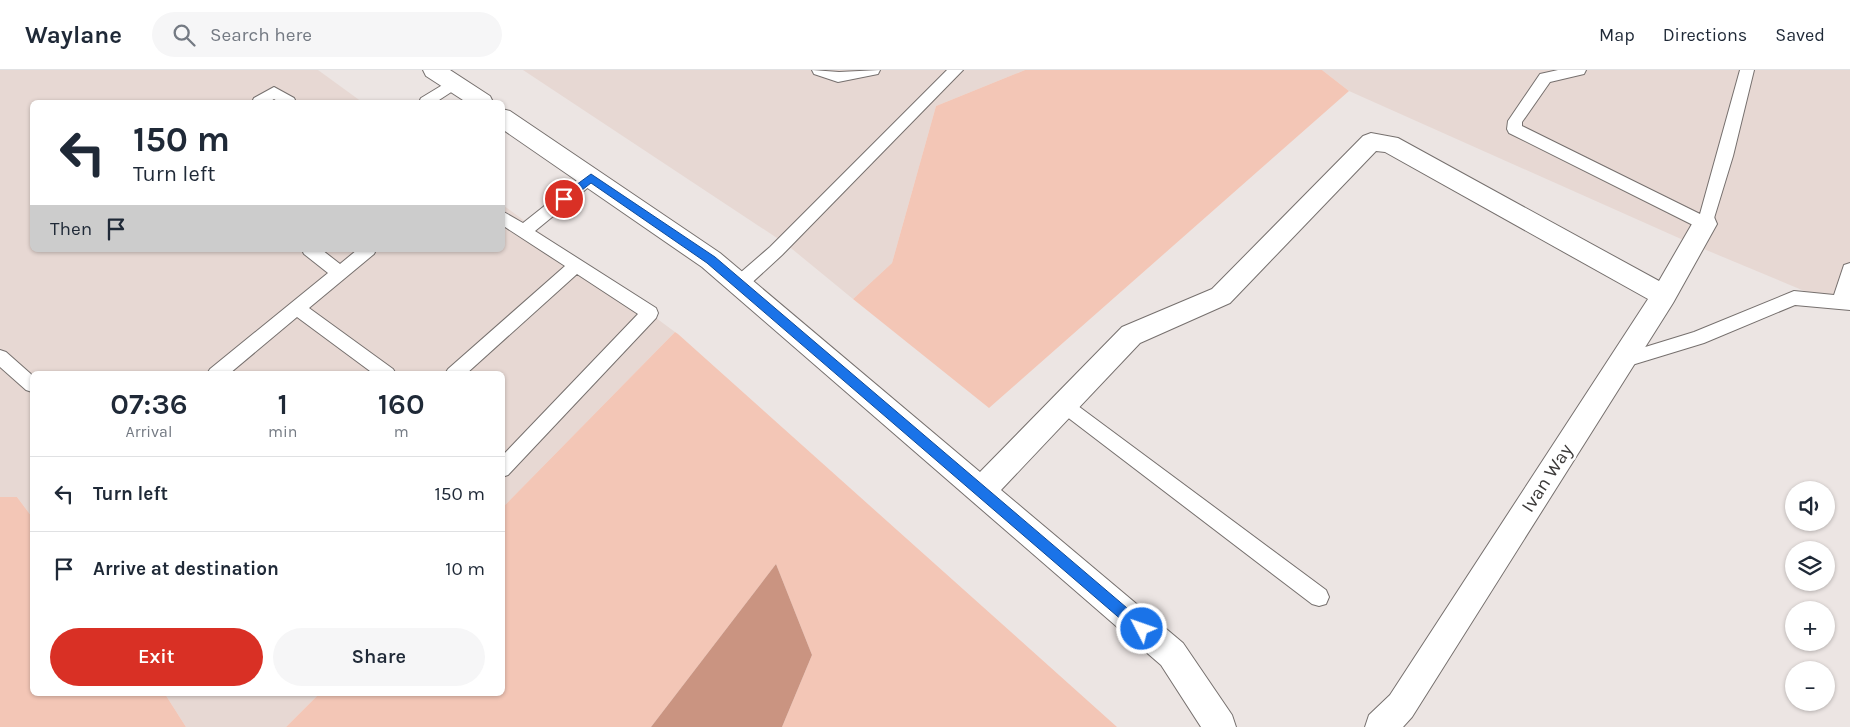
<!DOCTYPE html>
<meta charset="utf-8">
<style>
:root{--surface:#fff;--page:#f6f6f7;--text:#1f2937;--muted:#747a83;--line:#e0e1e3;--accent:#d93025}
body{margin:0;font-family:Karla,sans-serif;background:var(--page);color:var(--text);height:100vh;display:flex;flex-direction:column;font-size:19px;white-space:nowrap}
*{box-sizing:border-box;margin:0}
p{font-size:16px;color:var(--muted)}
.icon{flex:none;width:28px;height:28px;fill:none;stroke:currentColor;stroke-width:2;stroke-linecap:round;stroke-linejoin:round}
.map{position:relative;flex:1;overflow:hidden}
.drawer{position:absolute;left:30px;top:301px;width:475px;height:325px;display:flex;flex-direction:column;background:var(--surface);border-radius:8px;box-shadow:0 1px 4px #0004}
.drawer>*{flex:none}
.top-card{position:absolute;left:30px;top:30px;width:475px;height:152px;border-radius:8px;box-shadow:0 1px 4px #0004;background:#fff;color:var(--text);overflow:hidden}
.fabs{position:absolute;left:1785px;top:411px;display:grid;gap:10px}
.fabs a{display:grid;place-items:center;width:50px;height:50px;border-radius:50%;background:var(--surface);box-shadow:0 1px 4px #0004;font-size:25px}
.pin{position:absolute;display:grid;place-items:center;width:42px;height:42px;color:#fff;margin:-21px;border:2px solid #fff;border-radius:50%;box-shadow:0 1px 5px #0007}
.me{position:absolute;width:55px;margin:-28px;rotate:311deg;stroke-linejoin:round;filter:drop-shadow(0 0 4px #0008)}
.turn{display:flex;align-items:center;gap:18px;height:105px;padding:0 20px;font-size:22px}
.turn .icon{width:65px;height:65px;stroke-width:2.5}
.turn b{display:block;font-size:35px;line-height:42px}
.then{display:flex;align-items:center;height:48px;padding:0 20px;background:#0003;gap:10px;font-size:19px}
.eta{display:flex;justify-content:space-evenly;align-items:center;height:85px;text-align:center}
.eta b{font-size:30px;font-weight:600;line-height:35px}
.cta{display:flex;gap:10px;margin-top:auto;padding:10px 20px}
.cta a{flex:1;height:58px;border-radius:30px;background:var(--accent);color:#fff;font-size:20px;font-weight:600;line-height:58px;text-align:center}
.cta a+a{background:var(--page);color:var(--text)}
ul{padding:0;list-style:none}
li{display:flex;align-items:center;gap:15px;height:75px;padding:0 20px;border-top:1px solid var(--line)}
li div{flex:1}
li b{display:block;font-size:19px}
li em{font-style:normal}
header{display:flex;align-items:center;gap:30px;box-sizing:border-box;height:70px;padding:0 25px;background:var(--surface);border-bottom:1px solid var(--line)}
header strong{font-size:24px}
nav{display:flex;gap:28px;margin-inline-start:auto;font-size:18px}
.search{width:350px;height:45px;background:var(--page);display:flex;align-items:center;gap:12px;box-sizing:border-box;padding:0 18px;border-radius:28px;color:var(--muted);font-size:19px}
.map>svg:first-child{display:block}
</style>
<header>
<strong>Waylane</strong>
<div class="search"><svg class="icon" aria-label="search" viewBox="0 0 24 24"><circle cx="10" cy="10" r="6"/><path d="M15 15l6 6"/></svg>Search here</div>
<nav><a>Map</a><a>Directions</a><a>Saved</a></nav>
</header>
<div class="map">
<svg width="1850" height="657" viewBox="0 0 1850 657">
<rect width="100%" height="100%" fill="#ece5e3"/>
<path fill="#e7d8d3" d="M0,0H318L362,32H32V180H502L503,135L675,262L503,437L502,304H32V447L17,427H0Z
M523,0H1025L936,36L892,193L853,229L786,174Z
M1322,0H1850V240L1699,177L1349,21Z
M165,624H319L286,657H186Z"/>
<path fill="#f3c6b6" d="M1025,0H1322L1349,21L989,338L853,229L892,193L936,36Z
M675,262L678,264L1117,657H782L812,585L776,494L651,657H286L319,624H502L503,437Z
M0,427H17L32,447V624H165L186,657H0Z"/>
<path fill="#ca9481" d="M776,494L812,585L782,657H651Z"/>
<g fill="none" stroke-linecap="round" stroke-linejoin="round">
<defs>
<path id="lane" d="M812,0L839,2L880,0L878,4L838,12L814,4Z
M947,0H963L782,185L745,219L739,221L733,219L731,214L733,209L770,177Z
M1558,0H1586L1584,4L1550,12L1522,52V56L1700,144L1740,0H1754L1733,86L1711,158L1705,160L1699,158L1509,63L1507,59L1508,51L1540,4Z
M454,8L459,9L461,13L459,17L436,32H419L421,28Z
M274,17L294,28L296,32H279L274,29L269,32H252L254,28Z
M591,101L596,103L599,107L596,111L535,161L656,238L658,243L656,248L508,405L502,407V386L638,244L577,204L466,304H445L448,299L565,196L502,155V141L523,153L586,103Z
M302,180H322L340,194L357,180H376L374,184L309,238L393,299L396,304H374L297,247L229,304H207L210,299L328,203L304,184Z
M1850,193V240L1795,235L1704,273L1622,298L1616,296L1613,291L1616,286L1694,262L1794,221L1834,225L1844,195Z
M0,280L6,282L32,305V322L26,320L0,297Z
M1064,327L1070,330L1326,520L1329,527L1326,534L1319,536L1312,534L1058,340L1055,335L1058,330Z"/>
<path id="street" d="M423,0H450L490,26L493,32H466L426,6Z
M502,39L510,41L720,183L980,402L1122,257L1212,219L1363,66L1371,63L1398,68L1659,211L1696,147L1705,144L1714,147L1717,154L1673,233L1412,647L1403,657H1365L1369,645L1390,625L1648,229L1385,82L1376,81L1230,233L1140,273L1001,420L1183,573L1232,645L1236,657H1201L1161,595L702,197L502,59Z"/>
</defs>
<use href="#lane" stroke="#76706e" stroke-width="2"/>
<use href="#street" stroke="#76706e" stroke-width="2"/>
<use href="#lane" fill="#fff" fill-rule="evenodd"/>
<use href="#street" fill="#fff" fill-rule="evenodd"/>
</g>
<path fill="#1a73e8" stroke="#114b97" d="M591,104L715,187L1147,555L1149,559L1147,564L1142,566L1138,564L707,193L591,113L568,131H561V126Z"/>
<g text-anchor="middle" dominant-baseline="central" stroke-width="5" stroke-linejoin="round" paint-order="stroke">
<g font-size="19" fill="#3d3b3a" stroke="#fff">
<text transform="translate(1547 408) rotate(-57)">Ivan Way</text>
</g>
</g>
</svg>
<div class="fabs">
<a><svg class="icon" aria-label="sound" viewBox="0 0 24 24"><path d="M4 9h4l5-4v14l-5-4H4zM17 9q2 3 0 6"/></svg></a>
<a><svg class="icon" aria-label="layers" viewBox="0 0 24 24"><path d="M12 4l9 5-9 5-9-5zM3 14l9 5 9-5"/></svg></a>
<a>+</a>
<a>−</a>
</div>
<div class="pin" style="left:564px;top:129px;background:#d93025"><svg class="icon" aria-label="arrive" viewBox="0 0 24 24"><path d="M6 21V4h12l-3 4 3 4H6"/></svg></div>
<svg class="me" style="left:1142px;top:559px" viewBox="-20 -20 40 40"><circle r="17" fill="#1a73e8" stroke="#fff" stroke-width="3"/><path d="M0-11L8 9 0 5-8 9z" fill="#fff"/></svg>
<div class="top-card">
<div class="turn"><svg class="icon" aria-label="left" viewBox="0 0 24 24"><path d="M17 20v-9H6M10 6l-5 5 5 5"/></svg><div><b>150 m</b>Turn left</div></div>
<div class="then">Then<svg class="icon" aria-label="arrive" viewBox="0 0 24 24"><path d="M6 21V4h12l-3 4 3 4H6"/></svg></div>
</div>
<section class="drawer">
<div class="eta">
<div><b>07:36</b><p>Arrival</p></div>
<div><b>1</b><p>min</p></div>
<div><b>160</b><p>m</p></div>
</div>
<ul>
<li><svg class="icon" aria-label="left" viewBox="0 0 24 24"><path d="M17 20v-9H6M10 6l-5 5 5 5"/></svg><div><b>Turn left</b></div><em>150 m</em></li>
<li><svg class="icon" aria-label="arrive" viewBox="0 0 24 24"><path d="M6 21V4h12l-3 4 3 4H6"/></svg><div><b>Arrive at destination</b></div><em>10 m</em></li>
</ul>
<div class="cta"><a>Exit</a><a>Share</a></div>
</section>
</div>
